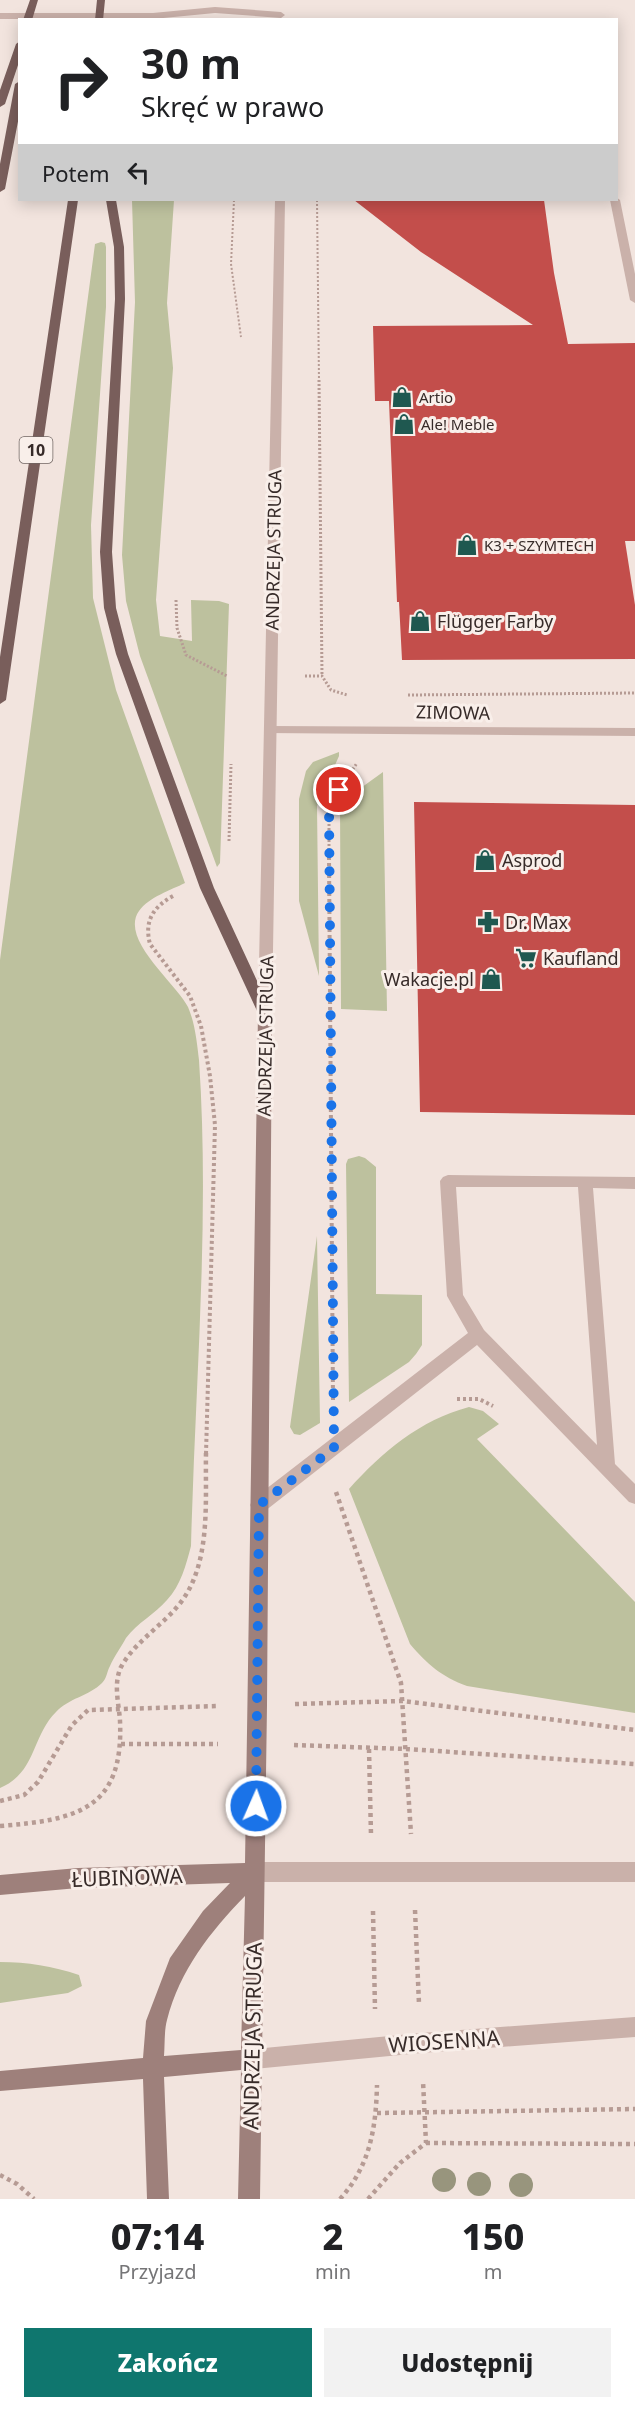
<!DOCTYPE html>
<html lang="pl">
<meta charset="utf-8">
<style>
:root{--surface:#fff;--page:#f2f2f2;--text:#202124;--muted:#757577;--accent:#0f766e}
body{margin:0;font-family:"Noto Sans",sans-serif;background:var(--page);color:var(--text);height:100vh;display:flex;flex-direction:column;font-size:22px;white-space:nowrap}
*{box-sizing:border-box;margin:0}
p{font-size:20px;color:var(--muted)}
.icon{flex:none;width:33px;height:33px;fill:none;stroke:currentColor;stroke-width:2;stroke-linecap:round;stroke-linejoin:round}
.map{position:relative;height:2199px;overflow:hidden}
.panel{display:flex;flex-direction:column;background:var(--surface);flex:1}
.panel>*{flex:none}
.guide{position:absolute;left:18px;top:18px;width:600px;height:183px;border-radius:0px;box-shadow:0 3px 15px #0003;background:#fff;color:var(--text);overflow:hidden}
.pin{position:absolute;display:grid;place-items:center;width:51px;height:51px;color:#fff;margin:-26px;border:3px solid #fff;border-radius:50%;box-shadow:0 2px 6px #0007}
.me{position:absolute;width:66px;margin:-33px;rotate:2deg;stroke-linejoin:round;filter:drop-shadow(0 0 4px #0008)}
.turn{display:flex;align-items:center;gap:21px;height:126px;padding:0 24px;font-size:27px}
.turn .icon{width:78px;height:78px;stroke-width:2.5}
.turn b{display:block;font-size:42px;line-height:51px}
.then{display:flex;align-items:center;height:57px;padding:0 24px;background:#0003;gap:12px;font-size:22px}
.eta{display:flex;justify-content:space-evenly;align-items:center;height:102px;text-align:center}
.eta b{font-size:36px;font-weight:800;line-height:42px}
.primary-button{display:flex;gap:12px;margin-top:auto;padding:12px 24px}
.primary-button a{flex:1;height:69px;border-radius:0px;background:var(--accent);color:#fff;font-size:24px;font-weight:800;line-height:69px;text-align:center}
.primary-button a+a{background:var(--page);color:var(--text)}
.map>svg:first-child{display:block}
</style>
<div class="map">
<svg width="635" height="2199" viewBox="0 0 635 2199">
<rect width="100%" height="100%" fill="#f2e4de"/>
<path fill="#bdc19e" d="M132,200H174L167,303L173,368L156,600L160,636L192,641L191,600L219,601L229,604L220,863L217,867L140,656L126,601L122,555L135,302Z
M101,242L105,243L106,247V307L91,525L93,598L116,690L185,883C171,890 149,897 139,911C119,939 177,984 188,1007C195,1023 197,1043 199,1060C210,1222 195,1384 191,1546C186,1565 181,1585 167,1600C155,1614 137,1623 126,1638C121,1647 114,1657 110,1666C107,1671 107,1678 102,1683C89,1696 69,1698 56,1712C31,1737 37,1772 0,1788V960L95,244Z
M339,752V756L317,806L319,976L299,901V799L306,771L313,762Z
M383,772L387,1011L341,1009L340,803Z
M359,1156L365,1158L376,1167V1294L422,1295V1345L416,1354L409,1362L349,1402L346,1164L348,1159Z
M317,1236L320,1423L300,1435L294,1434L290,1427Z
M469,1407L483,1411L499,1424L477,1439L635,1602V1713L467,1686C442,1677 427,1664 410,1644L349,1489C382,1452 420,1420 469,1407Z
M0,1962C28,1962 52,1966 79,1975L82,1986L68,1993L0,2003Z"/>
<path fill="#c34e4b" d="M354,200H544L554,273L568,344L635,343V541H625L635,605V659L402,660L399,602H397L389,401H375L373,326L533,325L421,252Z
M414,802L635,805V1115L420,1112Z"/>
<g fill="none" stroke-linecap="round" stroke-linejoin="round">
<path stroke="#b69b94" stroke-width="2" stroke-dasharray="2 2" stroke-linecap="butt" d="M234,200L231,264L241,337
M317,200L319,382"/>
<path stroke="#b69b94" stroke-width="3" stroke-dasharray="2 2" stroke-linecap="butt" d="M319,380L322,676
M176,600L177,628L186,655L227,676
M305,676H322L331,690L347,695
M408,695L635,693
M229,841L231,764
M329,858V805L357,763"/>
<path stroke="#b69b94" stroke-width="4" stroke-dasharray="3 3" stroke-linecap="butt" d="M329,857L333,1401
M173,896C153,907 144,921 150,944L190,996L201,1026L210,1076L215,1125L206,1454
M457,1399H479L493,1406"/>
<path stroke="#b69b94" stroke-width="4.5" stroke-dasharray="4 4" stroke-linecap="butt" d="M336,1492L401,1683L411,1834
M295,1704L403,1701L635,1730
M121,1744H218
M294,1745L406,1749L635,1764
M369,1749L371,1835
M0,1801L24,1795L38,1782L72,1725L88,1710L219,1706
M0,1826C76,1820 124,1810 120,1721C119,1704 113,1684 121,1667C134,1643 159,1628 177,1607C212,1567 205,1502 206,1453
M415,1910L419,2004
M373,1911L375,2009
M377,2113L635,2109
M426,2143L635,2144
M0,2175L17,2184L34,2199
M340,2199C370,2166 376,2128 377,2085
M368,2199L400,2163L426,2143L423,2081"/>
<path fill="#cab1aa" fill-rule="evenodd" d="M616,197L620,200L635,274V303L630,300L610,200H616Z
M271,726L635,728V736L266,733L265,730Z
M448,1175L635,1177V1189L593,1188L615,1464L635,1484V1504L629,1502L477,1345L265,1511L259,1513L253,1511L250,1505L253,1499L468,1333L447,1296L440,1181L443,1177ZM456,1187H578L597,1445L484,1330L463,1295Z"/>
<path fill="#cab1aa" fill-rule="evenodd" d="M215,7L281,12L285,15L281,18L215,13L153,19H0V13H153Z
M275,200H285L272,1013L270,1017H260L258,1013Z
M254,1862H635V1882H254L247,1879L244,1872L247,1865Z
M635,2017V2037L421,2053L253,2069L246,2066L243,2059L246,2052L253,2049L421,2033Z"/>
<path fill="#9e807b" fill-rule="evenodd" d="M265,1007L270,1009L272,1013L267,1705L260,2199H238L241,2070L164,2077L169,2199H147L143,2079L0,2091V2071L143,2058L146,2021L170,1958L203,1911L230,1883L78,1888L0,1895V1875L78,1868L245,1863L258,1013L260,1009ZM245,1896L241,2050L164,2056C165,2045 164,2031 167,2020C180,1970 210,1932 245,1896Z"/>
<path fill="#795e5b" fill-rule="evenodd" d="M30,0H38L32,20H23Z
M97,0H105L103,20H95Z
M20,41V59L5,104L0,107V90L16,44Z
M20,81V111L5,189L0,192V164L15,84Z
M68,200H78L6,700L0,704V657Z
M106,200H116L124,247L125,299L112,552L116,608L128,654L214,888L272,1013L270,1017H260L258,1013L200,888L116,654L104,608L100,552L115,299L114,247Z"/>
</g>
<g fill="#98957d">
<circle cx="444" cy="2180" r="12"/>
<circle cx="479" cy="2184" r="12"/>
<circle cx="521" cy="2185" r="12"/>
</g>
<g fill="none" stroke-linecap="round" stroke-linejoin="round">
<path stroke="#1a73e8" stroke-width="10" stroke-dasharray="0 18" d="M256,1806L259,1505L334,1448L329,805L339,790"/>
</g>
<defs>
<symbol id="shop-bare" viewBox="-9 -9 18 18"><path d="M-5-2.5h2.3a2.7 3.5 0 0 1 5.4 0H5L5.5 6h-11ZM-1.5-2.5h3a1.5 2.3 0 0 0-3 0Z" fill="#1f5850" stroke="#f9efea" stroke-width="2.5" paint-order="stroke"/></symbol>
<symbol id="pharmacy-bare" viewBox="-9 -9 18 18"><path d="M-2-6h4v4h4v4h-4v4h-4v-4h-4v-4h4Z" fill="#1f5850" stroke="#f9efea" stroke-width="2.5" paint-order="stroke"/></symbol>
<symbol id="supermarket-bare" viewBox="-9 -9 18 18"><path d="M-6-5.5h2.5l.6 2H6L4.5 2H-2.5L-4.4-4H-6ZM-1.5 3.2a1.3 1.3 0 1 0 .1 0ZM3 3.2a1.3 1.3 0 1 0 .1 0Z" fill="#1f5850" stroke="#f9efea" stroke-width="2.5" paint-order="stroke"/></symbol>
</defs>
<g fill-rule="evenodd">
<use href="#shop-bare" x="387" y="382" width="30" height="30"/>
<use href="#shop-bare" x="389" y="409" width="30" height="30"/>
<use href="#shop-bare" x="452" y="530" width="30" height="30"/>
<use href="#shop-bare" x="405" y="606" width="30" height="30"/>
<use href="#shop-bare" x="470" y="845" width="30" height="30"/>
<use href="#pharmacy-bare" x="473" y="907" width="30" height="30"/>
<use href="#supermarket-bare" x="511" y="943" width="30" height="30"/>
<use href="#shop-bare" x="476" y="964" width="30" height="30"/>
</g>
<g text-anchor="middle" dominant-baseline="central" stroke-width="6" stroke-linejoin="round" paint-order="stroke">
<g font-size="15" fill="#372b29" stroke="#f9efea" text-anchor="start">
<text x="419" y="397">Artio</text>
<text x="421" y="424">Ale! Meble</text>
<text x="484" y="545">K3 + SZYMTECH</text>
</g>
<rect fill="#f9efea" stroke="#716663" stroke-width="1.5" x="19.5" y="437" width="33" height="26" rx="4.5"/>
<g font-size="16" font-weight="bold" fill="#372b29">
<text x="36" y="450">10</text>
</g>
<g font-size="18" fill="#372b29" stroke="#f9efea">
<text transform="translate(273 550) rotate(-89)">ANDRZEJA STRUGA</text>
<text transform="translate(453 712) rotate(1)">ZIMOWA</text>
<text transform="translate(265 1036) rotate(-89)">ANDRZEJA STRUGA</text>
</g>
<g font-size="18" fill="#372b29" stroke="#f9efea" text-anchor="start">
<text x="437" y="621">Flügger Farby</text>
<text x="502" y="860">Asprod</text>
<text x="505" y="922">Dr. Max</text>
<text x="543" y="958">Kaufland</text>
<text x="474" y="979" text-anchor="end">Wakacje.pl</text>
</g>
<g font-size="21" fill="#372b29" stroke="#f9efea">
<text transform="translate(127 1877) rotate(-2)">ŁUBINOWA</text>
<text transform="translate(252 2036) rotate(-89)">ANDRZEJA STRUGA</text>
<text transform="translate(444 2041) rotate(-4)">WIOSENNA</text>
</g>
</g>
</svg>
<div class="pin" style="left:339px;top:790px;background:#d93025"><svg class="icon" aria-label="arrive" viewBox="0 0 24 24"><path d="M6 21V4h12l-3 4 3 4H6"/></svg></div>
<svg class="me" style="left:256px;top:1806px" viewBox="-20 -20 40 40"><circle r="17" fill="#1a73e8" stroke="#fff" stroke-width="3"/><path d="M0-11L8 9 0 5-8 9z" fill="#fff"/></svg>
<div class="guide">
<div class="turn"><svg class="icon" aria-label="right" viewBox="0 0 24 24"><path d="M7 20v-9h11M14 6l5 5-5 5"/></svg><div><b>30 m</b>Skręć w prawo</div></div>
<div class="then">Potem<svg class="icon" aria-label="left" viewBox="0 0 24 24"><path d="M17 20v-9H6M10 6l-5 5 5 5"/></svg></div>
</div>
</div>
<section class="panel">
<div class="eta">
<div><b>07:14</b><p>Przyjazd</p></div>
<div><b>2</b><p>min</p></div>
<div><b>150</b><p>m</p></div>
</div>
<div class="primary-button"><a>Zakończ</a><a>Udostępnij</a></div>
</section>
